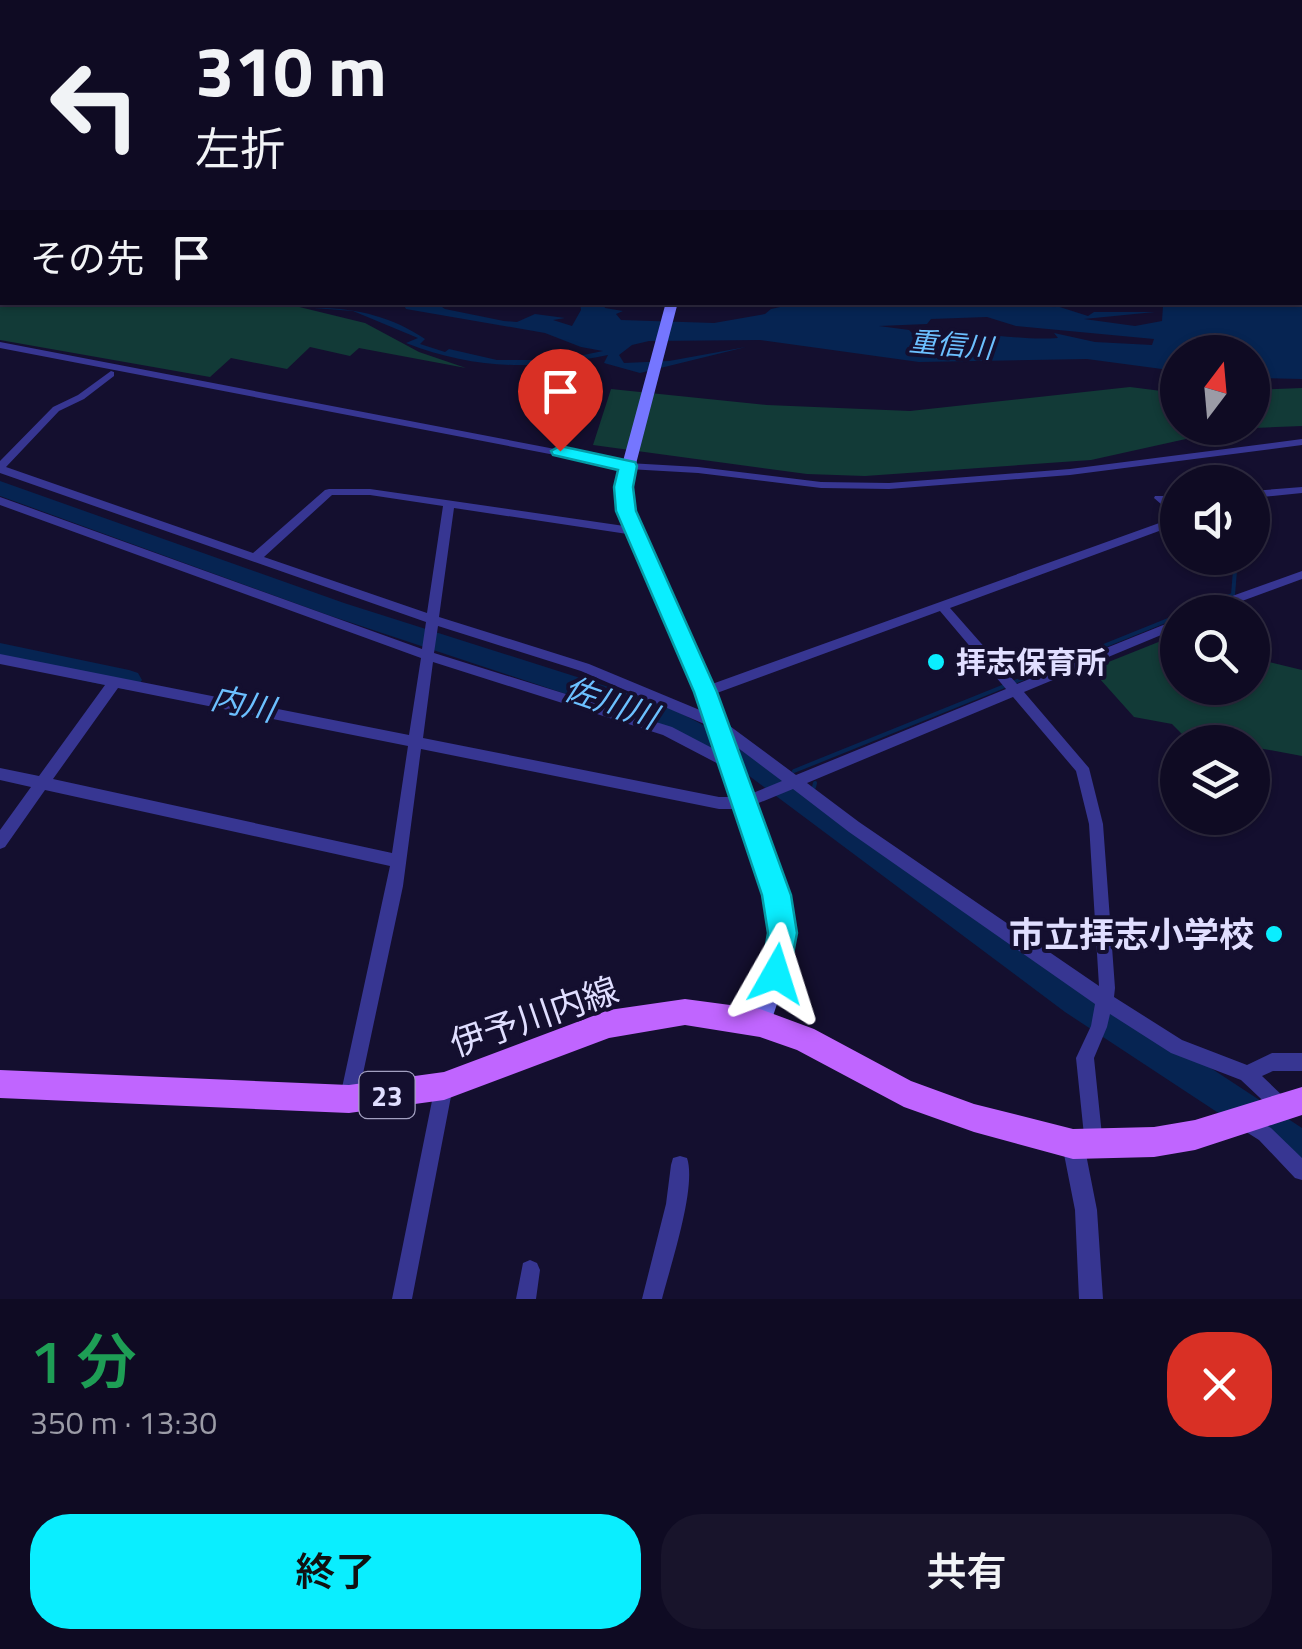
<!DOCTYPE html>
<html lang="ja">
<meta charset="utf-8">
<style>
:root{--surface:#0f0b23;--page:#18142b;--text:#f1f3f6;--muted:#9b9ba6;--line:#2f2b41;--accent:#0aeeff}
body{margin:0;font-family:"Titillium Web","Noto Sans JP",sans-serif;background:var(--page);color:var(--text);height:100vh;display:flex;flex-direction:column;font-size:38px;white-space:nowrap}
*{box-sizing:border-box;margin:0}
p{font-size:32px;color:var(--muted)}
.icon{flex:none;width:55px;height:55px;fill:none;stroke:currentColor;stroke-width:2;stroke-linecap:round;stroke-linejoin:round}
.map{position:relative;height:1299px;overflow:hidden}
.details{display:flex;flex-direction:column;background:var(--surface);flex:1}
.details>*{flex:none}
.top-card{position:absolute;left:0px;top:0px;width:1302px;height:305px;box-shadow:0 2px 8px #0004,0 0 0 2px var(--line);background:#0f0b23;color:var(--text);overflow:hidden}
.needle{width:65px;rotate:16deg}
.tools{position:absolute;left:1160px;top:335px;display:grid;gap:20px}
.tools a{display:grid;place-items:center;width:110px;height:110px;border-radius:50%;background:var(--surface);box-shadow:0 2px 8px #0004,0 0 0 2px var(--line);font-size:50px}
.pin{position:absolute;display:grid;place-items:center;width:85px;height:85px;color:#fff;margin:-102px -42px;border-radius:50% 50% 50% 0;rotate:-45deg;box-shadow:0 0 10px #0007}
.pin .icon{rotate:45deg}
.me{position:absolute;width:110px;margin:-55px;rotate:6deg;stroke-linejoin:round;filter:drop-shadow(0 0 8px #0008)}
.turn{display:flex;align-items:center;gap:35px;height:210px;padding:0 30px;font-size:45px}
.turn .icon{width:130px;height:130px;stroke-width:2.5}
.turn b{display:block;font-size:70px;line-height:85px}
.then{display:flex;align-items:center;height:95px;padding:0 30px;background:#0003;gap:20px;font-size:38px}
.round{display:grid;place-items:center;flex:none;width:105px;height:105px;border-radius:40px;background:var(--page)}
.headline{display:flex;align-items:center;justify-content:space-between;height:170px;padding:0 30px}
h1{font-size:60px;font-weight:600;line-height:75px;color:#1e9e55}
.button{display:flex;gap:20px;margin-top:auto;padding:20px 30px}
.button a{flex:1;height:115px;border-radius:40px;background:var(--accent);color:#111;font-size:40px;font-weight:600;line-height:115px;text-align:center}
.button a+a{background:var(--page);color:var(--text)}
.map>svg:first-child{display:block}
</style>
<div class="map">
<svg width="1302" height="1299" viewBox="0 0 1302 1299">
<rect width="100%" height="100%" fill="#140f2f"/>
<path fill="#123a37" d="M0,273L2,302L283,303L365,323L419,352L466,368L359,348L350,356L310,347L287,369L231,358L210,377L0,340Z
M1130,387L1177,393L1178,428H1252L1253,390L1302,388V426L1231,429L1091,460L865,476L807,474L593,445L611,389L767,405L910,411Z
M1171,637L1177,638L1178,688H1252L1253,658L1302,670V756L1253,747L1252,742L1183,735L1172,724L1134,717L1091,669Z"/>
<path fill="#062452" fill-rule="evenodd" d="M803,302L1047,303L1088,316L1094,312H1155L1084,319L1135,326L1162,321L1163,306L1169,303L1302,305V379L1253,378L1252,352H1178L1177,366L1172,368L1177,371L1087,359L919,362L760,340L649,341L632,345L619,355L624,363L669,361L746,347L640,373L604,363L608,355C536,370 475,370 406,343L418,338L353,311L314,308C354,307 393,317 425,339L420,344L445,352L449,349L497,360H547L544,363L603,351L581,347L545,333L406,309L403,303H436L445,309L504,321L517,322L535,314L565,318L553,320L572,326L581,310L580,303H449H603L605,308L623,311L616,314L621,320L714,323L765,314L771,309ZM987,317L1016,326L1154,339L1152,345L1095,342L1054,333L1058,338C1023,341 992,332 956,336L993,340H919L909,330L879,326L927,324L931,319Z"/>
<g fill="none" stroke-linecap="round" stroke-linejoin="round">
<path stroke="#062452" stroke-width="2.5" d="M952,0L957,2
M1053,306L1108,302"/>
<path stroke="#062452" stroke-width="4" d="M1186,612L1233,595L1236,558
M794,771L1178,616
M814,787L815,783"/>
<path stroke="#062452" stroke-width="5" d="M1227,1096L1240,1091"/>
<path fill="#062452" fill-rule="evenodd" d="M0,481L344,603L665,705L768,759L1089,988L1302,1128V1168L1065,1012L748,775L647,721L328,615L0,496Z
M0,643L129,670L138,673L142,680L138,687L129,690L0,663Z"/>
<path fill="#373692" fill-rule="evenodd" d="M369,0H373L372,2H368Z
M1129,0H1133L1134,2H1130Z
M0,11H2V14H0Z
M1300,11H1302V14H1300Z
M0,22L2,23V25L0,26Z
M1300,26L1302,27V31L1300,30Z
M0,34L2,35V37L0,38Z
M0,44L2,45V47L0,48Z
M0,60H2V64H0Z
M1300,151L1302,152V156L1300,155Z
M1300,182H1302V186H1300Z
M1300,257H1302V261H1300Z
M0,342L628,463L698,467L821,482L889,483L1070,469L1302,439V445L1070,475L889,489L821,488L698,473L628,469L0,348Z
M111,371L114,372V376L84,399L59,411L6,467L253,553L325,490L329,489H370L638,528L640,531L638,534L634,535L454,508L439,617L589,664L719,718L796,775L1006,689L940,611L706,697L701,696L699,692L701,688L1176,517L1154,498L1155,496H1163L1178,508V524L950,608L1017,684L1178,619V628L1024,692L1089,768L1103,824L1115,988L1114,997L1182,1040L1247,1065L1272,1053H1302V1071H1273L1262,1076L1288,1101L1291,1107L1288,1113L1282,1116L1276,1113L1241,1080L1171,1053L1110,1014L1107,1027L1094,1058L1103,1145L1100,1151L1094,1154L1088,1151L1085,1145L1076,1058L1091,1026L1095,1004L849,832L793,789L744,809H719L421,749L403,886L358,1097L355,1103L349,1106L343,1103L340,1097L390,866L45,790L5,847L0,849V830L31,787L0,780V768L39,776L105,685L0,664V654L409,735L421,658L0,505V497L422,649L426,622L0,473V461L53,407L78,395ZM332,495H370L443,506L427,613L264,557ZM438,626L581,671L709,726L782,781L743,797H719L423,738L433,662L663,735L730,770L735,768L737,764L735,760L672,727L434,653ZM118,688L408,746L392,853L53,779ZM1013,697L1076,771L1089,824L1099,986L859,822L807,783Z
M1302,487V493L1252,498V491Z
M1302,571V579L1212,612H1194L1196,609Z
M444,1077L450,1080L453,1086L412,1299H392L435,1086L438,1080Z
M1246,1113L1271,1128L1302,1158V1180L1295,1178L1259,1140L1240,1128L1237,1122L1240,1116Z
M680,1156L687,1158C697,1187 670,1267 662,1299H642L666,1204L671,1165L673,1158Z
M530,1260L537,1263L540,1270L536,1299H516L523,1263Z"/>
<path fill="#373692" fill-rule="evenodd" d="M0,140H2V145H0Z
M1073,1133L1081,1136L1084,1144L1097,1210L1103,1299H1079L1075,1210L1062,1144L1065,1136Z"/>
<path fill="#7576ff" fill-rule="evenodd" d="M561,0H567L568,2H562Z
M1295,0H1302V2L1296,1Z
M666,302H678L630,487L634,511L715,692L788,895L793,933L787,974L768,1031L760,1035L752,1031L748,1023L765,974L771,933L766,895L697,692L618,511L616,487Z"/>
<path fill="#c065ff" fill-rule="evenodd" d="M685,999L760,1009L814,1029L911,1081L974,1104L1073,1129L1154,1127L1195,1120L1302,1087V1115L1195,1150L1154,1157L1073,1159L974,1132L904,1107L797,1050L760,1037L685,1025L609,1038L444,1100L349,1113L0,1098V1070L349,1085L444,1072L609,1010Z"/>
<path fill="#ff59ae" fill-rule="evenodd" d="M0,53L2,54V60L0,59Z
M1300,171H1302V179H1300Z"/>
</g>
<path fill="#0aeeff" stroke="#069ba6" stroke-width="2.5" d="M560,446L635,462L637,466L633,487L636,511L717,692L791,895L797,933L787,985L776,989L766,985L761,974L768,933L762,895L694,692L616,511L614,487L618,470L553,455L551,451Z"/>
<g fill="#0aeeff" stroke="#140f2f" stroke-width="4">
<circle cx="936" cy="662" r="10"/>
<circle cx="1274" cy="934" r="10"/>
</g>
<g text-anchor="middle" dominant-baseline="central" stroke-width="8" stroke-linejoin="round" paint-order="stroke">
<g font-size="28" font-style="italic" fill="#6cc0ff" stroke="#140f2f">
<text transform="translate(951 344) rotate(5)">重信川</text>
</g>
<rect fill="#140f2f" stroke="#a3a0c1" stroke-width="2.5" x="359.5" y="1072" width="55" height="46" rx="8"/>
<g font-size="28" font-weight="bold" fill="#e0deff">
<text x="387" y="1095">23</text>
</g>
<g font-size="30" font-weight="bold" fill="#e0deff" stroke="#140f2f" text-anchor="start">
<text x="956" y="662">拝志保育所</text>
</g>
<g font-size="32" font-style="italic" fill="#6cc0ff" stroke="#140f2f">
<text transform="translate(611 702) rotate(19)">佐川川</text>
<text transform="translate(243 703) rotate(12)">内川</text>
</g>
<g font-size="35" font-weight="bold" fill="#e0deff" stroke="#140f2f" text-anchor="end">
<text x="1254" y="934">市立拝志小学校</text>
</g>
<g font-size="35" fill="#e0deff" stroke="#140f2f">
<text transform="translate(534 1016) rotate(-19)">伊予川内線</text>
</g>
</g>
</svg>
<div class="tools">
<a><svg class="needle" viewBox="-14 -14 28 28"><path d="M0-13l5 13h-10z" fill="#e53935"/><path d="M0 13l5-13h-10z" fill="#9b9ba6"/></svg></a>
<a><svg class="icon" aria-label="sound" viewBox="0 0 24 24"><path d="M4 9h4l5-4v14l-5-4H4zM17 9q2 3 0 6"/></svg></a>
<a><svg class="icon" aria-label="search" viewBox="0 0 24 24"><circle cx="10" cy="10" r="6"/><path d="M15 15l6 6"/></svg></a>
<a><svg class="icon" aria-label="layers" viewBox="0 0 24 24"><path d="M12 4l9 5-9 5-9-5zM3 14l9 5 9-5"/></svg></a>
</div>
<div class="pin" style="left:560px;top:451px;background:#d93025"><svg class="icon" aria-label="arrive" viewBox="0 0 24 24"><path d="M6 21V4h12l-3 4 3 4H6"/></svg></div>
<svg class="me" style="left:776px;top:974px" viewBox="-20 -20 40 40"><path d="M0-17L14 15 0 8-14 15z" fill="#0aeeff" stroke="#fff" stroke-width="4"/></svg>
<div class="top-card">
<div class="turn"><svg class="icon" aria-label="left" viewBox="0 0 24 24"><path d="M17 20v-9H6M10 6l-5 5 5 5"/></svg><div><b>310 m</b>左折</div></div>
<div class="then">その先<svg class="icon" aria-label="arrive" viewBox="0 0 24 24"><path d="M6 21V4h12l-3 4 3 4H6"/></svg></div>
</div>
</div>
<section class="details">
<div class="headline"><div><h1>1 分</h1><p>350 m · 13:30</p></div><a class="round" style="background:#d93025;color:#fff"><svg class="icon" aria-label="close" viewBox="0 0 24 24"><path d="M6 6l12 12M18 6L6 18"/></svg></a></div>
<div class="button"><a>終了</a><a>共有</a></div>
</section>
